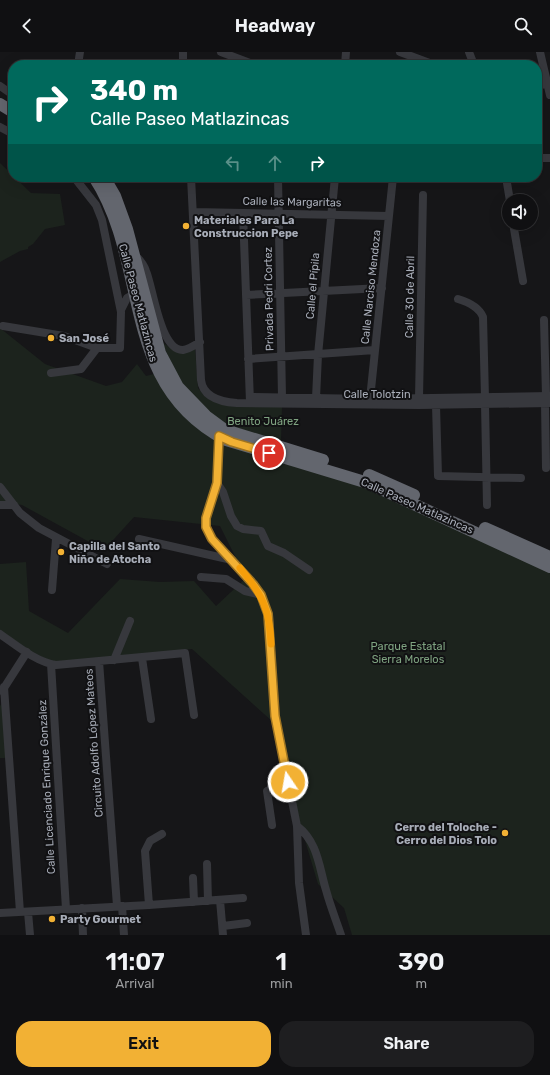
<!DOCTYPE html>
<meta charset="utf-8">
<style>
:root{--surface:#101012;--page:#1e1e20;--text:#f1f3f6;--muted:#9c9d9f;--line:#303032;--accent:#f2b134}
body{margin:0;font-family:Rubik,sans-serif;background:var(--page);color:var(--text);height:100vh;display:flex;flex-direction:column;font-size:15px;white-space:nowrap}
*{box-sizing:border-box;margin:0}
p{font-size:13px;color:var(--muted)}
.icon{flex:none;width:22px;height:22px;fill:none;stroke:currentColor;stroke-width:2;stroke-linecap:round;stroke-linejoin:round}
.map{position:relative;height:883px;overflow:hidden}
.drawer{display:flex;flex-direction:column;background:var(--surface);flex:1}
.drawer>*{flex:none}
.guide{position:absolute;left:8px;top:8px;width:534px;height:122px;border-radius:16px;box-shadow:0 4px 16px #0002,0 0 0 1px var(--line);background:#00695c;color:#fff;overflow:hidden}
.tools{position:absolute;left:502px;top:142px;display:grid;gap:8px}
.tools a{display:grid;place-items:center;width:36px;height:36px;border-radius:50%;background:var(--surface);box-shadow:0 4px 16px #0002,0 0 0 1px var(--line);font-size:20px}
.pin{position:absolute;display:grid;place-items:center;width:34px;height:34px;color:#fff;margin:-17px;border:2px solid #fff;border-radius:50%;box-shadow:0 1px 4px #0007}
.me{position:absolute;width:44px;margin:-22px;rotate:348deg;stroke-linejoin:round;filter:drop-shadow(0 0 3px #0008)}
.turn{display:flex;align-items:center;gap:14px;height:84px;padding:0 16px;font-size:18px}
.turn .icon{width:52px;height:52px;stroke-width:2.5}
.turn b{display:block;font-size:28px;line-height:34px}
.lanes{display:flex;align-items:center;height:38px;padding:0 16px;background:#0003;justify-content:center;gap:20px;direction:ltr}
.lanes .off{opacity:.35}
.eta{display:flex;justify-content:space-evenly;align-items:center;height:68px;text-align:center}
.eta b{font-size:24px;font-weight:600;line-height:28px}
.cta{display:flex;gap:8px;margin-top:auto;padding:8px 16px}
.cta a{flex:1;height:46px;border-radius:16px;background:var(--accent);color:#111;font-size:16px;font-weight:600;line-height:46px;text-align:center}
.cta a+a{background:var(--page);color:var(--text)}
header{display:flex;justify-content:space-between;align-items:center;height:52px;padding:0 16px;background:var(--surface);font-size:18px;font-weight:600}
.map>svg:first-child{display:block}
</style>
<header><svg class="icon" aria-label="back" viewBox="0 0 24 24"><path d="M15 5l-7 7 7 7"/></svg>Headway<svg class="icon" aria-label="search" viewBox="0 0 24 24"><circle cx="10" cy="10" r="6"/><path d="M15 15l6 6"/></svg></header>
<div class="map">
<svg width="550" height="883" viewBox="0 0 550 883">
<rect width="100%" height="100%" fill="#161618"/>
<path fill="#1c231d" d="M0,111L31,141L60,142L65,173L45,177L33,192L28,195V197L20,199L0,210Z
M0,276L45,312L106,334L122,330L137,312L146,324L154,322L187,361L428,453L550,509V883H352L344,856L318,832L288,731L273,670L192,597L55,612L31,599L0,579V512L26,510L29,559L68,581L120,527L160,530L194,529L216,554L246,526L220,474L134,465L104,498L22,453L0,450Z
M162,290L173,298L195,296L198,336L203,342L210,348L282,355L281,389L234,375L222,370L208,359L178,327Z
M2,651L7,706H0V654Z"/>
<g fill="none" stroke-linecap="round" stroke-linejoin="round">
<path stroke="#37383d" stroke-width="8" d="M221,0L255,13
M400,0L435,13
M469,0L474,13
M540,0L550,43
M78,13L80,0
M183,13V0
M345,13L346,0
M0,34L13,43
M537,34L550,31
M0,75L13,82
M537,106H550
M191,125L201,328C203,346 221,350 237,351L419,353L550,351
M278,125L282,345
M506,125L510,149
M194,160L389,164
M243,161L250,350
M513,171L523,229
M136,204C140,208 144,213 146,219C153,235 160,299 183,298C189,297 195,293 200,290
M246,243L382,236
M458,247C468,250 479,255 483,265L485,346
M121,258L127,246L138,240
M544,268L546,344
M3,274L64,284L97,296H120L121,260L102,168L96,153L74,125
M248,307L375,298
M51,321L81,317L97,296
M250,345L370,347L550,344
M316,346L318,303L335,125
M419,346L423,143
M370,347L393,125
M545,351L546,416
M485,352L487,453
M436,353L438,424L521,426
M219,384L217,431L206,466V475L212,487L253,532L261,543L269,563L275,664L297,774C318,790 319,815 326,838C330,853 336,868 341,883
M217,431L223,440L231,464L237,474L243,477L261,479L268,494L284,501L309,518
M0,435L20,461L39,476L107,512
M0,453H14
M139,487L232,508
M201,525L226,527L245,539L261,543
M52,538L56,487
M0,582C16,593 36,610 56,613L185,601L194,663
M142,606L151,667
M114,608L130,569
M99,609L117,854
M51,612L66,857
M4,635L20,860
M2,639L27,600
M272,773L267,739L288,730
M297,774L299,831L306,883
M207,812L208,849
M193,826L194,850
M220,848L223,883
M149,853L145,799L150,789L162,782
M122,854L124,883
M82,856L83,883
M28,860L30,883
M0,861L149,853L243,846
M223,874L247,871"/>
<path stroke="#63666e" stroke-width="12" d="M0,52L13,60
M94,125C151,212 118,332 226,388L368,431L550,515
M104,125L115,144L127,177L160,301L178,335L206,364L225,378L323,408
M369,423L414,443
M485,476L550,505"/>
</g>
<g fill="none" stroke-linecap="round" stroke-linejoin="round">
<defs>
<path id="route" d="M269,401L232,390L219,384L217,431L206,466V475L212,487L253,532L261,543L268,562L275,664L288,730"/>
</defs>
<use href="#route" stroke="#9d7322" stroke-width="10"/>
<use href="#route" stroke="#f2b134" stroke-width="7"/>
<path stroke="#f59e0b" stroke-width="7" d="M240,516C262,542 270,558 271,592"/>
</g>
<g fill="#f2b134" stroke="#111113" stroke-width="1.5">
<circle cx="186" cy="174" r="4"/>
<circle cx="51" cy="286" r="4"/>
<circle cx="61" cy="500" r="4"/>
<circle cx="505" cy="781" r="4"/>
<circle cx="52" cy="867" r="4"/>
</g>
<g text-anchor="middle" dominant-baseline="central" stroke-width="4" stroke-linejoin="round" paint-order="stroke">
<g font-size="11" fill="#a8adb8" stroke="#111113">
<text transform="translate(292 150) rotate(1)">Calle las Margaritas</text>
<text transform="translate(313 234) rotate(-85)">Calle el Pípila</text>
<text transform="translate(371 235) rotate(-84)">Calle Narciso Mendoza</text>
<text transform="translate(410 245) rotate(-89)">Calle 30 de Abril</text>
<text transform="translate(269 247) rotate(-91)">Privada Pedri Cortez</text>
<text transform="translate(138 251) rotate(75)">Calle Paseo Matlazincas</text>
<text x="377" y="342">Calle Tolotzin</text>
<text transform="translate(417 454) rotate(24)">Calle Paseo Matlazincas</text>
<text transform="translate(94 691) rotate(-94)">Circuito Adolfo López Mateos</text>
<text transform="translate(47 735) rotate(-93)">Calle Licenciado Enrique González</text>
</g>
<g font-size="11" font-weight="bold" fill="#a8adb8" stroke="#111113" text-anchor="start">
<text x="194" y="168">Materiales Para La<tspan x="194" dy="13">Construccion Pepe</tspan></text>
<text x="59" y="286">San José</text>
<text x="69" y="494">Capilla del Santo<tspan x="69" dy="13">Niño de Atocha</tspan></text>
<text x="497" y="775" text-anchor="end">Cerro del Toloche -<tspan x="497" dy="13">Cerro del Dios Tolo</tspan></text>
<text x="60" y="867">Party Gourmet</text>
</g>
<g font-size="11" fill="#7fa381" stroke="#111113">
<text x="263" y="369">Benito Juárez</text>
<text x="408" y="594">Parque Estatal<tspan x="408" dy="13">Sierra Morelos</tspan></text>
</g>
</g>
</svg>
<div class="tools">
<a><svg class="icon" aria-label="sound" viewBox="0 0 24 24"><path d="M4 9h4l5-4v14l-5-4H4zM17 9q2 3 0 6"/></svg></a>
</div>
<div class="pin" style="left:269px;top:401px;background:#d93025"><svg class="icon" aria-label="arrive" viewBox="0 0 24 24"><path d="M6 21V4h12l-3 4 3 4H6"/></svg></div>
<svg class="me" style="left:288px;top:730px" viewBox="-20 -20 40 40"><circle r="17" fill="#f2b134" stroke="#fff" stroke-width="3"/><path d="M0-11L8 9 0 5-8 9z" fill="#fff"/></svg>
<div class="guide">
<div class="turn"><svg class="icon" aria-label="right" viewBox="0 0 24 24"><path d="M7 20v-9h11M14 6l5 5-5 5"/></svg><div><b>340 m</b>Calle Paseo Matlazincas</div></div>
<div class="lanes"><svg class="icon off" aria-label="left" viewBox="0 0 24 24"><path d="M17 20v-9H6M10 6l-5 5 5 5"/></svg><svg class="icon off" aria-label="ahead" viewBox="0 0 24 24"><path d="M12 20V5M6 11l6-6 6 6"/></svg><svg class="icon" aria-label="right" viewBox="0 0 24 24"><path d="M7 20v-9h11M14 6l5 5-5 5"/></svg></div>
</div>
</div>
<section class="drawer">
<div class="eta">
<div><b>11:07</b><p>Arrival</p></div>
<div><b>1</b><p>min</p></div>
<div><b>390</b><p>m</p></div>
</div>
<div class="cta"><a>Exit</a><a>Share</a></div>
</section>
